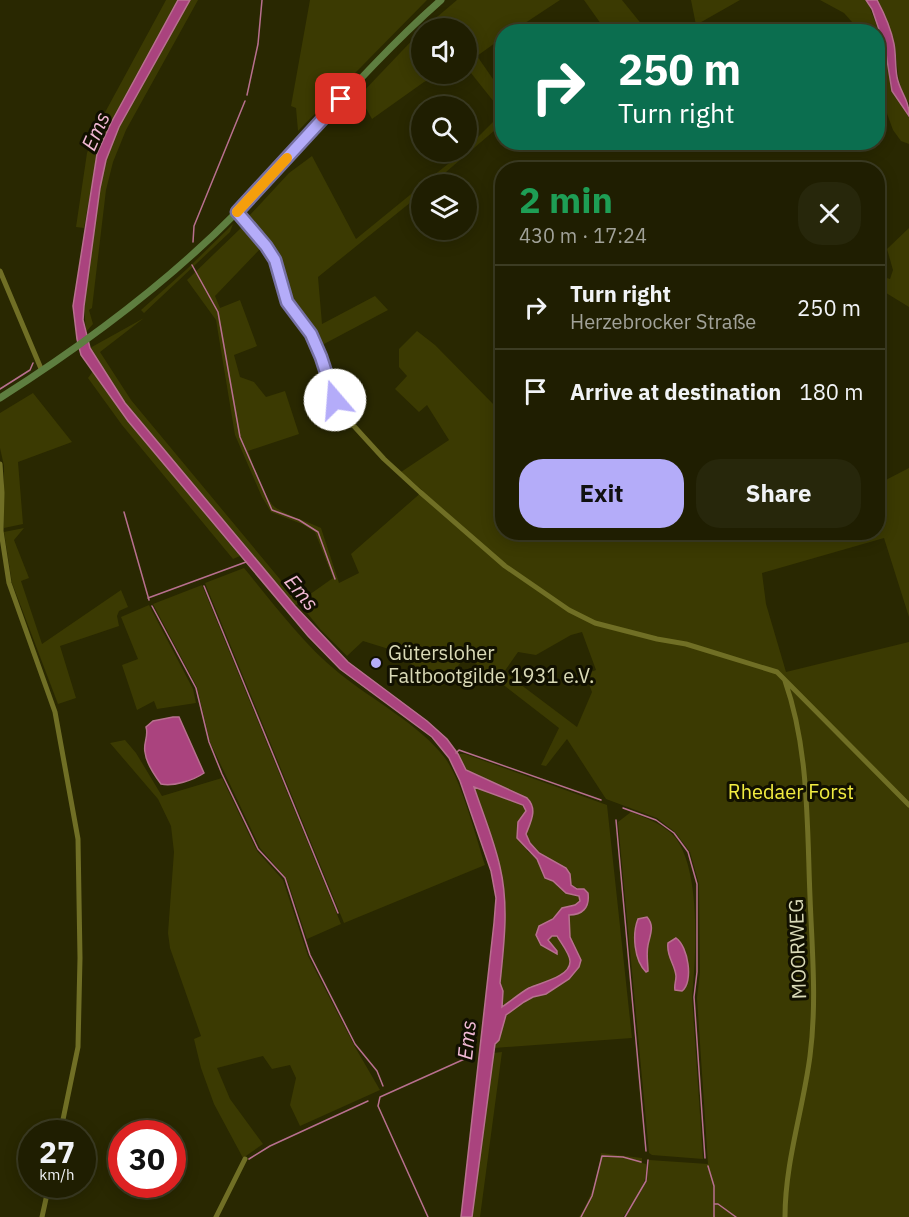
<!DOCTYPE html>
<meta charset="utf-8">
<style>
:root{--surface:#1f1e01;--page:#27270b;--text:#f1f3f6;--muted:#a1a299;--line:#3c3c23;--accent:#b4acf9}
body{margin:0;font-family:"IBM Plex Sans",sans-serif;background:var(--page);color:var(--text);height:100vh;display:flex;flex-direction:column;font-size:22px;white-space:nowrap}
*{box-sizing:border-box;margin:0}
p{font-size:20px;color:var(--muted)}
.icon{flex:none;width:33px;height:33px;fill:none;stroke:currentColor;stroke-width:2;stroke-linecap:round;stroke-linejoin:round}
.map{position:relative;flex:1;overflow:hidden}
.details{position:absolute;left:495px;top:162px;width:390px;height:378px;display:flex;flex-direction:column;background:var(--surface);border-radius:24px;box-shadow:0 3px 15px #0003,0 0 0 2px var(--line)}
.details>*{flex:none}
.guide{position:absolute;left:495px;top:24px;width:390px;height:126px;border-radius:24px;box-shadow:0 3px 15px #0003,0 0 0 2px var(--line);background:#0b6e4f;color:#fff;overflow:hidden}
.tools{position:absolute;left:411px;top:18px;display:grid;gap:12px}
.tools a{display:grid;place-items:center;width:66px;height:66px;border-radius:50%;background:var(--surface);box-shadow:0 3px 15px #0003,0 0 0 2px var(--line);font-size:30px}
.speed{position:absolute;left:18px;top:1120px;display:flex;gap:12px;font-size:30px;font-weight:700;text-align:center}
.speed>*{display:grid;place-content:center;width:78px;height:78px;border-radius:50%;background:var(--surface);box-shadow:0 3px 15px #0003,0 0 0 2px var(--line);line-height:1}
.speed small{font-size:15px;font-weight:400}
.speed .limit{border:9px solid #d22;background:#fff;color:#111}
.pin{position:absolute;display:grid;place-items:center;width:51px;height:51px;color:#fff;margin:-26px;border-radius:12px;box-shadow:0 3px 9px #0006}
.me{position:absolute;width:66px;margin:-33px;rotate:342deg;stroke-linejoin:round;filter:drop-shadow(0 0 4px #0008)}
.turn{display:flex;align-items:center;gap:21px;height:126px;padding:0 24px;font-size:27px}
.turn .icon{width:78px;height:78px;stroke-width:2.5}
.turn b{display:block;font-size:42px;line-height:51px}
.round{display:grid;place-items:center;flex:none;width:63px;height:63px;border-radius:24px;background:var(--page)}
.overview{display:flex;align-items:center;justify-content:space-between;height:102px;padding:0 24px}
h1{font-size:36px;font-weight:800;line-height:45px;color:#1e9e55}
.cta{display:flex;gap:12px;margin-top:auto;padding:12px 24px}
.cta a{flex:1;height:69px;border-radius:24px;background:var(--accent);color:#111;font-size:24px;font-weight:800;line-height:69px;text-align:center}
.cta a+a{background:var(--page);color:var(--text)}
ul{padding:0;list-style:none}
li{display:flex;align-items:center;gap:18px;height:84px;padding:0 24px;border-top:2px solid var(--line)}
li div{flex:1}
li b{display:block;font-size:22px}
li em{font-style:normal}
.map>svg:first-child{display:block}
</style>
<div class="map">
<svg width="909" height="1217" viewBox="0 0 909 1217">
<rect width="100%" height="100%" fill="#292801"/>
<path fill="#3b3a02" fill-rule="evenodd" d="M166,0H178L111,124L97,154L84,228L76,227L87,153L96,129Z
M190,0H198L126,130L113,162L106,190L92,308L89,310L93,324L86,332L84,306L100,188L106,160L119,127Z
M310,0H427L298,131L296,108L291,106Z
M457,0H560L513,31L502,32V38L477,56L502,92V112L467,68L466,28H424Z
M584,0H622L647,31H606Z
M691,0H740L696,25Z
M820,0H866L868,3L885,47L892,91L909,116V144L901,141L893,130L878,89V32L860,31L844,13Z
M877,0H909V103C895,82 899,67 894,44C891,30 884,13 877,0Z
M421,31L422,74H440L424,82L372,119L359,96Z
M502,113V124L432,184H423L463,152H466L467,148Z
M312,156L356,239L421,186V194L318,277L322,324L375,296L388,310L324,344L317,342L313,333L290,301L277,259L249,221V216L289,173Z
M233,224L230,232L144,313L141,310L187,269Z
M242,227L261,248L215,296L220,308L240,300L257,346L234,355L240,377L254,382L266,397L285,391L299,434L248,451C254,466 263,499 276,508C289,516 306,521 321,528L339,583L359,573L351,554L423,491L401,472L449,440L427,405L419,412L395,389L407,376L399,367V349L417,331L435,345L497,408L502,404V532H878V484L909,468V617L884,538L762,573L766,604L786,672L909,642V1217H626L647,1181L649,1160L708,1164L697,998L700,972L699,884L690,852L675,832L657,818L606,799L567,739L546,766L541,765L559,728L466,656L442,686L392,650L363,641L347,656L320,629L299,603L295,606L125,403L90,348L144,318L100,352L131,400L299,602L333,578L315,532L302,524L271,512L262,497L235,435L216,320L187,280ZM582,632L596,670L585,674L592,692L577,727L504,672L518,652L536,655L571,635Z
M909,228V307L878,288V275L890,279L893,270L887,249Z
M93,371L128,421L240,556L233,559L122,425L88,378Z
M33,393L72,442L18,462L23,524L4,528V466L0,448V413Z
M24,528L14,540L29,578L21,581L42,644L121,590L128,607L119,611L117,616L119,626L60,646L76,698L58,704L12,583L4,532Z
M244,568C274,604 302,643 339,673C372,700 419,724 445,758C461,779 476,837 485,865L344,923L205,583Z
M202,585L341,924L307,939L289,885L286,878L260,848L210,742L197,687L153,604Z
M149,605L193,689L196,703L157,709L154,701L137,710L122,665L138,659L121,617Z
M125,740L136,753L162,796L222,778L257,851L283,880L308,956L355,1047L380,1090L300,1126L290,1105L296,1078L290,1065L272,1069L263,1056L217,1068L230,1099L263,1144L243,1158L214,1104L201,1068L194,1039L201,1036L170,948L168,933L174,852L171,826L158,799L110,743Z
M458,754H465L607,805L632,1038L494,1048L506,1015L524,1002L533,997L546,994L569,979L580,960L570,937L569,915H575L588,905V893L571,885L566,868C549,860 534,852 526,834C531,821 538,809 527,798L466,770Z
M474,786L523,805L526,811L524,816L527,851L537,859L545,878L553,881L566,893L579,896L580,901L575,905L562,908L553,919L539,926L541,945L556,954L548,940L552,936H557C561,943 570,954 570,961C571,977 539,983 529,989C519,994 511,1001 502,1008L503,991L500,983L505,924L500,867Z
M631,812C646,818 660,823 672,834C702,864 696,957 692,997L703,1159L652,1155L649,1153L618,822Z
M502,1052L480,1217H472L493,1053Z
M601,1153L642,1158V1163L646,1164C649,1183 633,1202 623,1217H579C592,1197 598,1176 601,1153Z"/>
<path fill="#aa437e" stroke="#b8708f" stroke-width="1.5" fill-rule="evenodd" d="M178,0H190L119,127L106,160L100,188L84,306L83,320L90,348L125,403L295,606L348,662L427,721L447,739L458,754L466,770L527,798C538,809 531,821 526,834L530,843L539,853L566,868L570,874L571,885L577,889H584L588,893C590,908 582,915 569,915L570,937L581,960L579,967L569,979L546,994L533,997L524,1002L506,1015L499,1040L495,1044L472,1217H461L494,923L496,898L491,871L460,781L449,758L432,737L340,669L308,636L128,421L81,355L77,339L73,306L97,154L111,123ZM474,787L523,805L526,811L518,822L517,838L537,859L545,878L553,881L566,893L579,896L580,901L575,905L562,908L553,919L539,926L536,935L541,945L557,954V951L548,940L552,936H557C561,943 570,954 570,961C571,977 539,983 529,988C520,993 511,1001 502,1007L503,991L500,983C504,944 509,905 500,867C494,840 483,814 474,787Z
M866,0H877C884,13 891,29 894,44C896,55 895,66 897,77C900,93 909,98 909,116L892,91L885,47L872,9Z
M173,717H179L204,773C194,780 173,787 161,784C155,776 146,762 145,752C143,743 149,736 146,727L153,721Z
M647,917C655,926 650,935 648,945C646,954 648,963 648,971L646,972C634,960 632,934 638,919Z
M676,938C688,946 694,982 682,991L675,990C674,985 676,982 676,976C675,964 666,956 668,943Z"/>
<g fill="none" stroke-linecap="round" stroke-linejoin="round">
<path stroke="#b8708f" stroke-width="1.5" d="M247,95L258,44L262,0
M193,242L194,226L245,101
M192,265L218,312L240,437L272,510L299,520L318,532L335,579
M0,389L30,370L33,363
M124,512L149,600
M204,586L338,913
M148,598L246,562
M152,606L196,688L209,742L222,774L258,849L285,878L310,955L355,1044L377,1071L383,1086
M456,753L459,750L601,800
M623,808L656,820L674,833L688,852L697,884V972L694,997L705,1158
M616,820L646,1151
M249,1159L270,1146L368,1101
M708,1166L714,1186V1217
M714,1204H718L736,1217
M428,1217L378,1106L380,1097L469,1057
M581,1217L592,1196L602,1156L623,1157L641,1162
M625,1217L646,1181L648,1160"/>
<path stroke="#706f25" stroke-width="5" d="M237,212L266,246L275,260L287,302L311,335L321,357L335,400L342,413L384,459L420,492L505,566L569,610L595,623L657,639L686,644L777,672L909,805
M0,271L42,371
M0,464L2,493L1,531L9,583L55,712L78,839L80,958L78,1047L60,1134
M42,1217L49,1185
M216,1217L245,1159
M785,1217C785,1162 803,1110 810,1056C817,1002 812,950 810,897C807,825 809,749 785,681"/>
<path stroke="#5e7e40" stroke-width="7" d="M0,398C85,344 165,285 236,213C305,143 367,65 441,0"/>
</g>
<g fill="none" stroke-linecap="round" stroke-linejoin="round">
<defs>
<path id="route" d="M335,400L321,357L311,334L287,302L275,260L266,246L237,212L341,99"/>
</defs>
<use href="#route" stroke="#7570a2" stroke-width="15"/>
<use href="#route" stroke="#b4acf9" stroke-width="10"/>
<path stroke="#f59e0b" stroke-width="10" d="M237,212L287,158"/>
</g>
<circle fill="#b4acf9" stroke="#111000" stroke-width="2" cx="376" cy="663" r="6"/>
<g text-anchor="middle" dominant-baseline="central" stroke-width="6" stroke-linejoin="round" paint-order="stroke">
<g font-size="20" fill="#dadab7" stroke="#111000" text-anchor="start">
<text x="388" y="652">Gütersloher<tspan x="388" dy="23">Faltbootgilde 1931 e.V.</tspan></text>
</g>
<g font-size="20" fill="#f1ec40" stroke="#111000">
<text x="791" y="791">Rhedaer Forst</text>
</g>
<g font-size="20" fill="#dadab7" stroke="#111000">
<text transform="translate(797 949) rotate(-92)">MOORWEG</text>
</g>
<g font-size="21" font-style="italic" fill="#f1b9d4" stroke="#111000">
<text transform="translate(95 131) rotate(-66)">Ems</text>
<text transform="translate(302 592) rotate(50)">Ems</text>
<text transform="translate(466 1040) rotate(-84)">Ems</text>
</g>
</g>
</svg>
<div class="tools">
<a><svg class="icon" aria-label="sound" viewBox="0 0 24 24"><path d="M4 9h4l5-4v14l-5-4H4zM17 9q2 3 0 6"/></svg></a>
<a><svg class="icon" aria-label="search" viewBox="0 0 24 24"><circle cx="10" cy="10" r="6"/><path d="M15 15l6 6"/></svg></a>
<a><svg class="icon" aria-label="layers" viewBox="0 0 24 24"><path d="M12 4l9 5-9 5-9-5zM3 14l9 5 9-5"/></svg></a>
</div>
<div class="speed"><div>27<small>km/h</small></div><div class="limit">30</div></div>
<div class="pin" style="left:341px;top:99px;background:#d93025"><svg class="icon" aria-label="arrive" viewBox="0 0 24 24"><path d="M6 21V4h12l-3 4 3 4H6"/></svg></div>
<svg class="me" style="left:335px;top:400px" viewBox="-20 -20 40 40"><circle r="19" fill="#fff"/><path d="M0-13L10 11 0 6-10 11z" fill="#b4acf9"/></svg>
<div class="guide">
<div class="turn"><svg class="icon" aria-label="right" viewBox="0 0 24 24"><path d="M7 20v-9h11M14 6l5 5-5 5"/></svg><div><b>250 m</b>Turn right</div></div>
</div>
<section class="details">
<div class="overview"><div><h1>2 min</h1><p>430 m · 17:24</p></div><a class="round"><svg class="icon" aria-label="close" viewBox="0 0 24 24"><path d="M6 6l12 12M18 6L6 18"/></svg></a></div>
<ul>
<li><svg class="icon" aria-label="right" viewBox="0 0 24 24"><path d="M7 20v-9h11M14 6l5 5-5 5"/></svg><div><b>Turn right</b><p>Herzebrocker Straße</p></div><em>250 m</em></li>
<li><svg class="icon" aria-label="arrive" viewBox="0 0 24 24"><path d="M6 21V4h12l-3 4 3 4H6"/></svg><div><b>Arrive at destination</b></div><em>180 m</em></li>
</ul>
<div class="cta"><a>Exit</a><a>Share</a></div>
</section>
</div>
